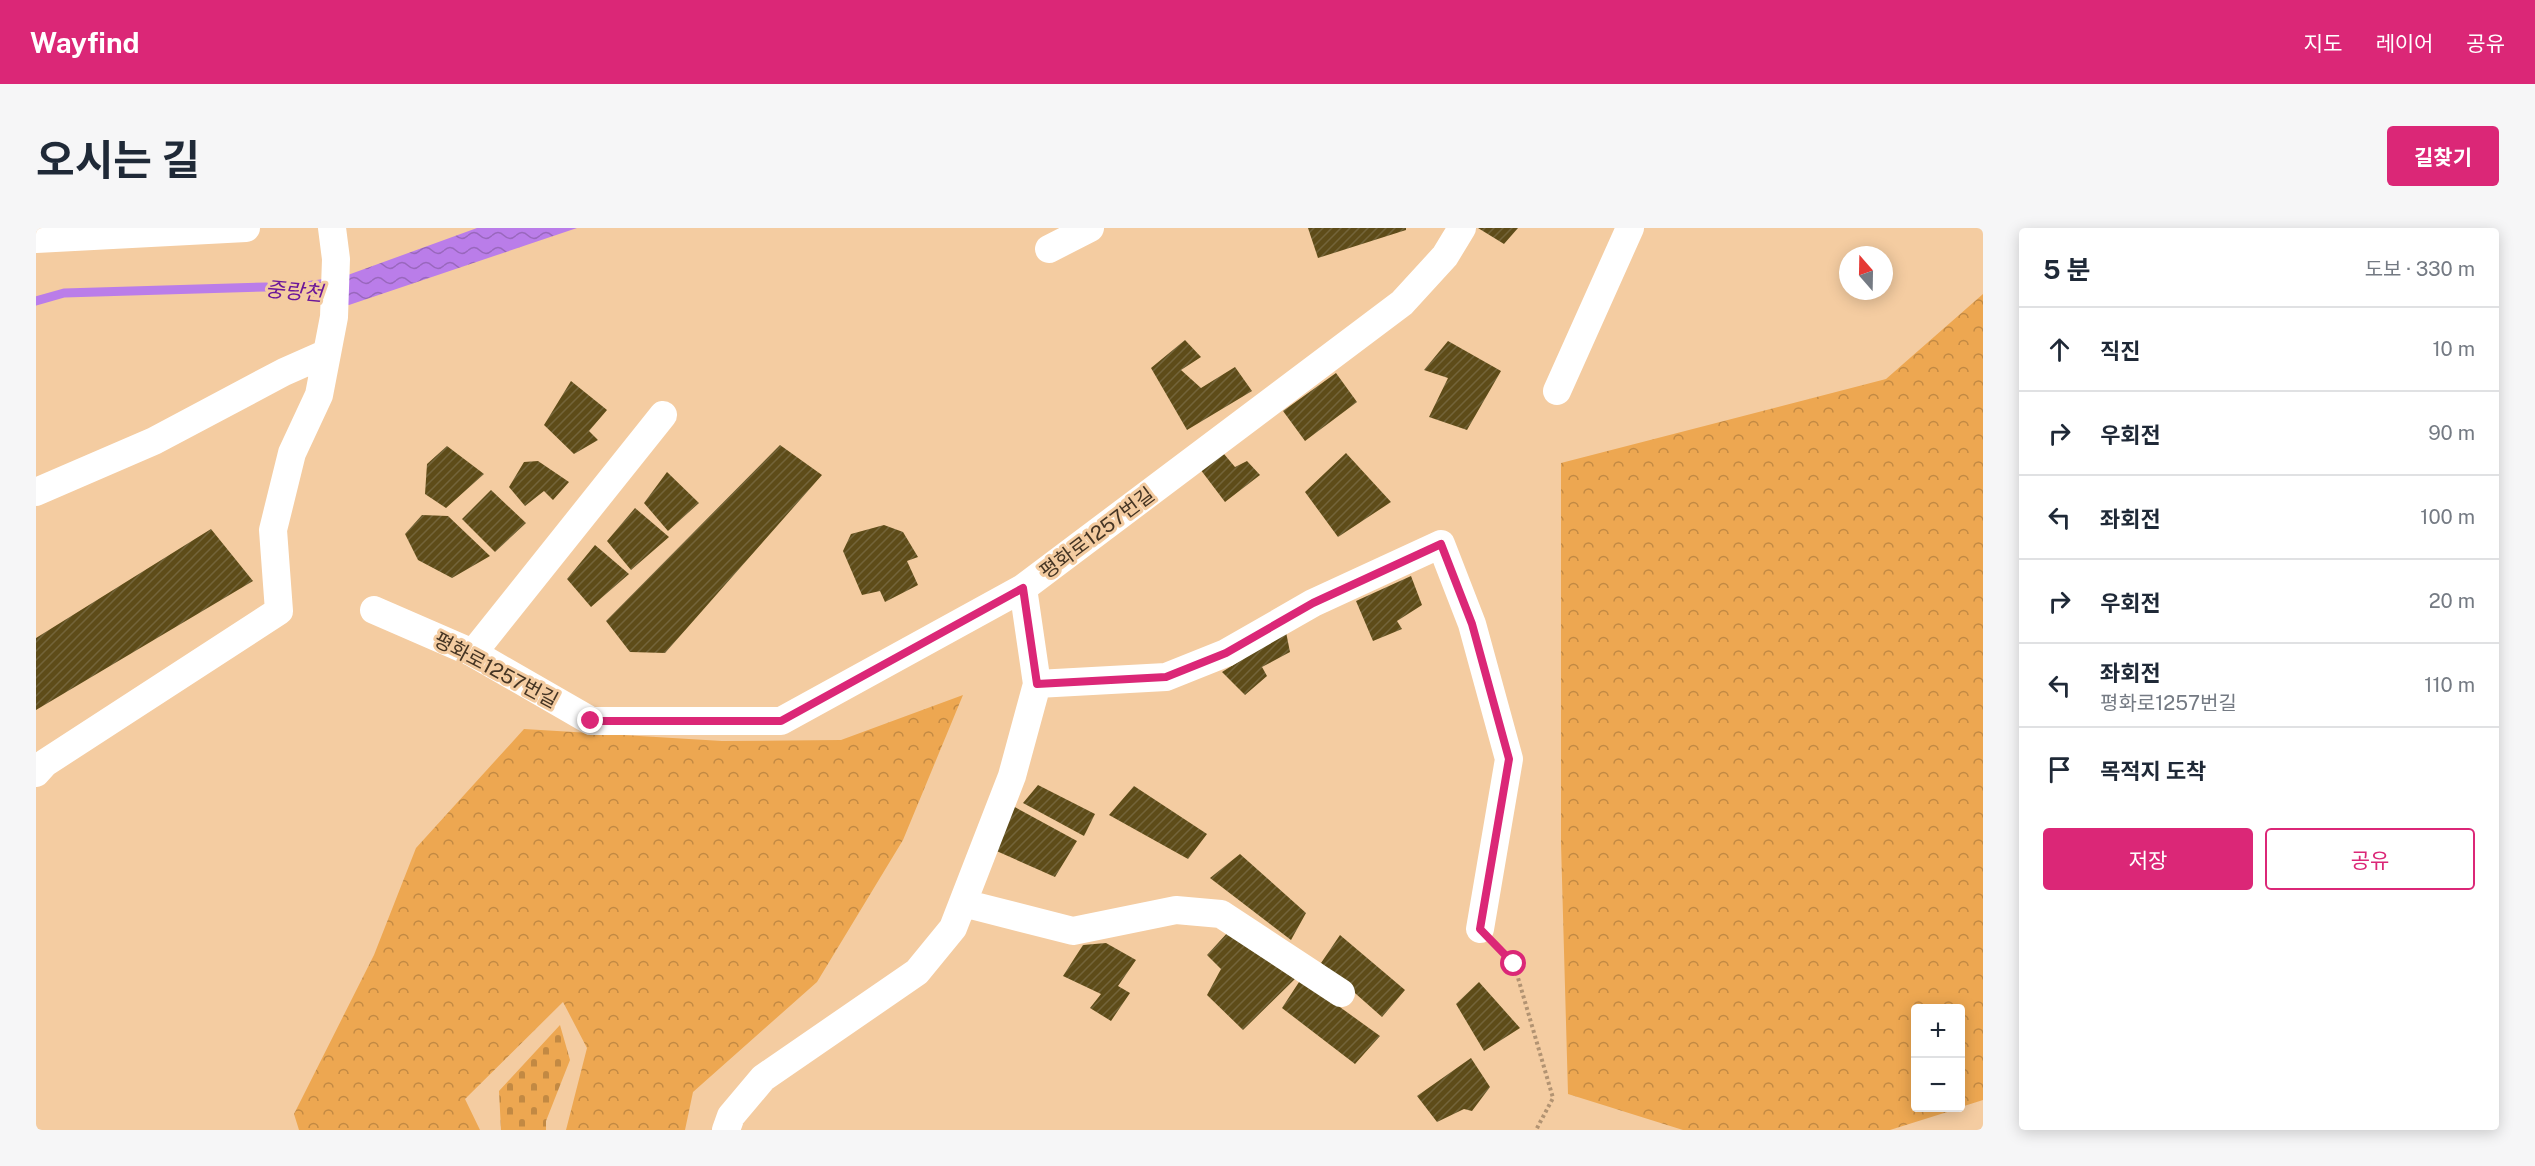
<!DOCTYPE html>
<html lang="ko">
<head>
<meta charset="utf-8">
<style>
  body { margin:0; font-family:"Public Sans","Noto Sans KR",sans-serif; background:#f6f6f7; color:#1f2937 }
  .controls { position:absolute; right:18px; bottom:18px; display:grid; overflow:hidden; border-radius:6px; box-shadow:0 3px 15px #0003 }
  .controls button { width:54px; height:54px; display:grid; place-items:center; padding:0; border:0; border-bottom:2px solid #e0e1e3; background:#fff; color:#1f2937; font:30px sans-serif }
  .compass { position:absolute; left:1803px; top:18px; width:54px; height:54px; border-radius:50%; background:#fff; box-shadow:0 3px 15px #0003; rotate:340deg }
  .stop { position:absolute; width:18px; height:18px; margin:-14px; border:4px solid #db2777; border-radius:50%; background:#fff }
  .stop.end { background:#db2777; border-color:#fff; box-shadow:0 2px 6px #0008 }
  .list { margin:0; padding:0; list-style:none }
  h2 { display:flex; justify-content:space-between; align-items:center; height:78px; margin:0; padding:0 24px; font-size:26px }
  h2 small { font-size:20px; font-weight:400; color:#747a83 }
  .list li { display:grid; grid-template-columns:39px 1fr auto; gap:18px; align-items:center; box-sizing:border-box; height:84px; padding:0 24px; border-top:2px solid #e0e1e3 }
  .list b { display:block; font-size:22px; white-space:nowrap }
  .list p { margin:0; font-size:20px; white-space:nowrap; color:#747a83 }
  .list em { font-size:20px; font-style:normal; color:#747a83 }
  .actions { display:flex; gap:12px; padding:18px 24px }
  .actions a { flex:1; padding:14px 0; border:2px solid #db2777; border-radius:6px; text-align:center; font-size:21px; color:#db2777 }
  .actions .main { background:#db2777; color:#fff }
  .icon { flex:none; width:33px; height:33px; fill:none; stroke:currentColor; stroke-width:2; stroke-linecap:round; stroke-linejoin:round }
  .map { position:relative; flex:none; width:1947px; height:902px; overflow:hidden; border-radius:6px }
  header { display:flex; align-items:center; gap:36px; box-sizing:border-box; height:84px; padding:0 30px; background:#db2777; color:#fff }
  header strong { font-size:28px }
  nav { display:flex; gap:33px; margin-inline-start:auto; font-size:21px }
  .intro { display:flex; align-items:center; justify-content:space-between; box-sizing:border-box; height:144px; padding:0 36px }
  h1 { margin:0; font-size:42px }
  .button { padding:15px 27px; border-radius:6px; background:#db2777; color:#fff; font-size:21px; font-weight:700 }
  main { display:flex; gap:36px; padding:0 36px }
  aside { flex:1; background:#fff; border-radius:6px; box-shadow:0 3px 15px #0003 }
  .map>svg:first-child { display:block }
</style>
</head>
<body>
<header>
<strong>Wayfind</strong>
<nav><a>지도</a><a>레이어</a><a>공유</a></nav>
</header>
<div class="intro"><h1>오시는 길</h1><a class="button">길찾기</a></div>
<main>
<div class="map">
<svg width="1947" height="902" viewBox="0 0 1947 902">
  <defs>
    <pattern id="forest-crowns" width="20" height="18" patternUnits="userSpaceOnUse" patternTransform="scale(1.5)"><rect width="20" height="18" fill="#eda751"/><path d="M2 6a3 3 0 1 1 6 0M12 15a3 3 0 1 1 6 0" fill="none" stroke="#c28943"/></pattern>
    <pattern id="cemetery-stones" width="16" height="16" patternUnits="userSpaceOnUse" patternTransform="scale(1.5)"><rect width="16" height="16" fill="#eda751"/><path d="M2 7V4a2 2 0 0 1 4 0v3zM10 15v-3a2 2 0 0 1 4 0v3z" fill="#c28943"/></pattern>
    <pattern id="water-waves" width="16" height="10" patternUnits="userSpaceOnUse" patternTransform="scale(1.5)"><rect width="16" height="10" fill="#ba7de9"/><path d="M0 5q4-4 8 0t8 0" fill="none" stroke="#9967bd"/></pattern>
    <pattern id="building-hatch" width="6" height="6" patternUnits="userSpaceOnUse" patternTransform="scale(1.5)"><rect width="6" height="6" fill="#5e4c19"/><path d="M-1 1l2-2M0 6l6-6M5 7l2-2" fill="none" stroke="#73643a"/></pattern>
  </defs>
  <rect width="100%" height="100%" fill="#f4cca1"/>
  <path fill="url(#forest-crowns)" d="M 1947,66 L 1947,872 L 1925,879 L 1924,780 L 1880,780 L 1880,880 L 1924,880 L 1854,902 L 1647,902 L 1532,866 L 1525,616 L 1525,235 L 1850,151 Z
    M 927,467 L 867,612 L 781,754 L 657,864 L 649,902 L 530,902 L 551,820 L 527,774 L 429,871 L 444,902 L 263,902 L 258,886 L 338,727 L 380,620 L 488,501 L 686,513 L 805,512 Z"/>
  <path fill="url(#cemetery-stones)" d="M 524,797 L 534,832 L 510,893 L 510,902 L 465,902 L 463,863 Z"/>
  <path fill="url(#water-waves)" d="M 441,0 L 541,0 L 313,77 L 230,59 L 309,48 Z"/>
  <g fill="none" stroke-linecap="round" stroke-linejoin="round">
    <path stroke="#ba7de9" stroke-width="9" d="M 0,73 L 28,65 L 230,59"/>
  </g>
  <path fill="url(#building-hatch)" d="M 1272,0 L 1370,0 L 1370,2 L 1282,30 Z
    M 1442,0 L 1482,0 L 1468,16 Z
    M 1149,112 L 1165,129 L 1145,142 L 1165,160 L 1199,139 L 1216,163 L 1151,202 L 1115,140 Z
    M 1412,113 L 1465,143 L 1431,202 L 1393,189 L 1412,150 L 1388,142 Z
    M 1300,145 L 1321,174 L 1269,213 L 1247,183 Z
    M 535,153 L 571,182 L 553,203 L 562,212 L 538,226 L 508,197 Z
    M 744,217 L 786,247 L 629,425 L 594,424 L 570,393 Z
    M 411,218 L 448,246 L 410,280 L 389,266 L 391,236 Z
    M 1310,225 L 1355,274 L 1302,309 L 1269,264 Z
    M 1188,226 L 1199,239 L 1211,233 L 1224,247 L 1189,274 L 1161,237 Z
    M 502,233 L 533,254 L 517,272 L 508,263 L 489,278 L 473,259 L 488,234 Z
    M 631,244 L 663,275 L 632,303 L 608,275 Z
    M 455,262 L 490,295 L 459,324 L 426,291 Z
    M 599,280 L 633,309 L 595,342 L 571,313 Z
    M 386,287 L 412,288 L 454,328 L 416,350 L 382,332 L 369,306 Z
    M 848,297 L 867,304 L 882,329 L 871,333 L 882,357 L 849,374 L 844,363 L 826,367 L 807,323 L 815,306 Z
    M 175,301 L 217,353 L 0,482 L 0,410 Z
    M 559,317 L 593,346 L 555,379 L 531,351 Z
    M 1375,348 L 1386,377 L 1361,393 L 1366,401 L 1337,413 L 1320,373 Z
    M 1250,404 L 1254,424 L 1226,439 L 1231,448 L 1209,467 L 1186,444 Z
    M 1002,557 L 1059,586 L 1048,608 L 987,575 Z
    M 1098,558 L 1171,606 L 1152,631 L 1073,587 Z
    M 975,577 L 1041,613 L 1019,649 L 956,621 Z
    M 1204,626 L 1270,685 L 1255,712 L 1174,650 Z
    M 1193,703 L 1265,745 L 1207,802 L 1171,767 L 1185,741 L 1171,727 Z
    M 1304,707 L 1369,762 L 1346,789 L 1285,735 Z
    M 1070,715 L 1100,732 L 1082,758 L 1094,765 L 1075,793 L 1054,780 L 1065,766 L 1027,748 L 1047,717 Z
    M 1265,751 L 1344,808 L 1319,836 L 1246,780 Z
    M 1443,754 L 1484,800 L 1448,823 L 1420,776 Z
    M 1435,830 L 1454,859 L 1436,883 L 1428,881 L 1401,894 L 1381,868 Z"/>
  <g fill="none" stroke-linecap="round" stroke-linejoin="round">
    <path stroke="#b29372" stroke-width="4" stroke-dasharray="3 3" stroke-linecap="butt" d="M 1463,721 L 1478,736 L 1517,870 L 1500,902"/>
    <path stroke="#fff" stroke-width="28" d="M 0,11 L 210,0
      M 1013,21 L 1054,0
      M 1521,163 L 1594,0
      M 0,264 L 118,213 L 248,144 L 291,125
      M 338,382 L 437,425 L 555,493 L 745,493 L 987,360 L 1366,75 L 1409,28 L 1426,0
      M 437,425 L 627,187
      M 1001,456 L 1130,449 L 1190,425 L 1277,375 L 1405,316 L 1436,396 L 1473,531 L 1444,701
      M 0,545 L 9,535 L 243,383 L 237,302 L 256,225 L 283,167 L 298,89 L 300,31 L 296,0
      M 927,675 L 1037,703 L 1140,682 L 1185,686 L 1305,765
      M 690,902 L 695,888 L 727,850 L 881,744 L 917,700 L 976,548 L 1001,456 L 987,360"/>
  </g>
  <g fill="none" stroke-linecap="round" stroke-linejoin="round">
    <path stroke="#db2777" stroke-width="8" d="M 555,493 L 745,493 L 987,360 L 1001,456 L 1130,449 L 1190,425 L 1277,375 L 1405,316 L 1436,396 L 1473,531 L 1444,701 L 1478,736"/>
  </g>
  <g text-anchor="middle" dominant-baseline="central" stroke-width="6" stroke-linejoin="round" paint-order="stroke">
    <g font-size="20" fill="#453524" stroke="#f4cca1">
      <text transform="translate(1061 305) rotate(-37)">평화로1257번길</text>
      <text transform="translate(460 442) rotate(28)">평화로1257번길</text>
    </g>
    <g font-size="21" font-style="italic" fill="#6b1699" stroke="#f4cca1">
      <text transform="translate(258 63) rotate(5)">중랑천</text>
    </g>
  </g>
</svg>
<div class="controls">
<button>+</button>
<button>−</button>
</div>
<svg class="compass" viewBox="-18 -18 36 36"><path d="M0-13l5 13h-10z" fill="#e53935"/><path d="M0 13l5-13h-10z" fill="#747a83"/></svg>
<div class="stop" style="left:1478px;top:736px"></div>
<div class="stop end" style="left:555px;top:493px"></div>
</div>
<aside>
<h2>5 분<small>도보 · 330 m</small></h2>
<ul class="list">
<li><svg class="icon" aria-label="ahead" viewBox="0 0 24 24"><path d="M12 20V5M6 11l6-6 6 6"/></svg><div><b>직진</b></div><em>10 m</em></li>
<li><svg class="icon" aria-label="right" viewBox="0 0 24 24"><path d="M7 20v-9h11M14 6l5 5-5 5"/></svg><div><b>우회전</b></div><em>90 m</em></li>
<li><svg class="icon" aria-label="left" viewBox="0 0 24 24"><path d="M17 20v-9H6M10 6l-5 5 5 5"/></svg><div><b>좌회전</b></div><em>100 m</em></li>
<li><svg class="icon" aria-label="right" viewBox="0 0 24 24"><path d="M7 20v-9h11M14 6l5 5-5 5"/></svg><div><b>우회전</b></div><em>20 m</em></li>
<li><svg class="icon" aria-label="left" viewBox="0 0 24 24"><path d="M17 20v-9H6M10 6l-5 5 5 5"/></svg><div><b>좌회전</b><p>평화로1257번길</p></div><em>110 m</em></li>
<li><svg class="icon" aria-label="arrive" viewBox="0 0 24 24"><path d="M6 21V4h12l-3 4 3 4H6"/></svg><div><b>목적지 도착</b></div></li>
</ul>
<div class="actions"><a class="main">저장</a><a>공유</a></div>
</aside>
</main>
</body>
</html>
